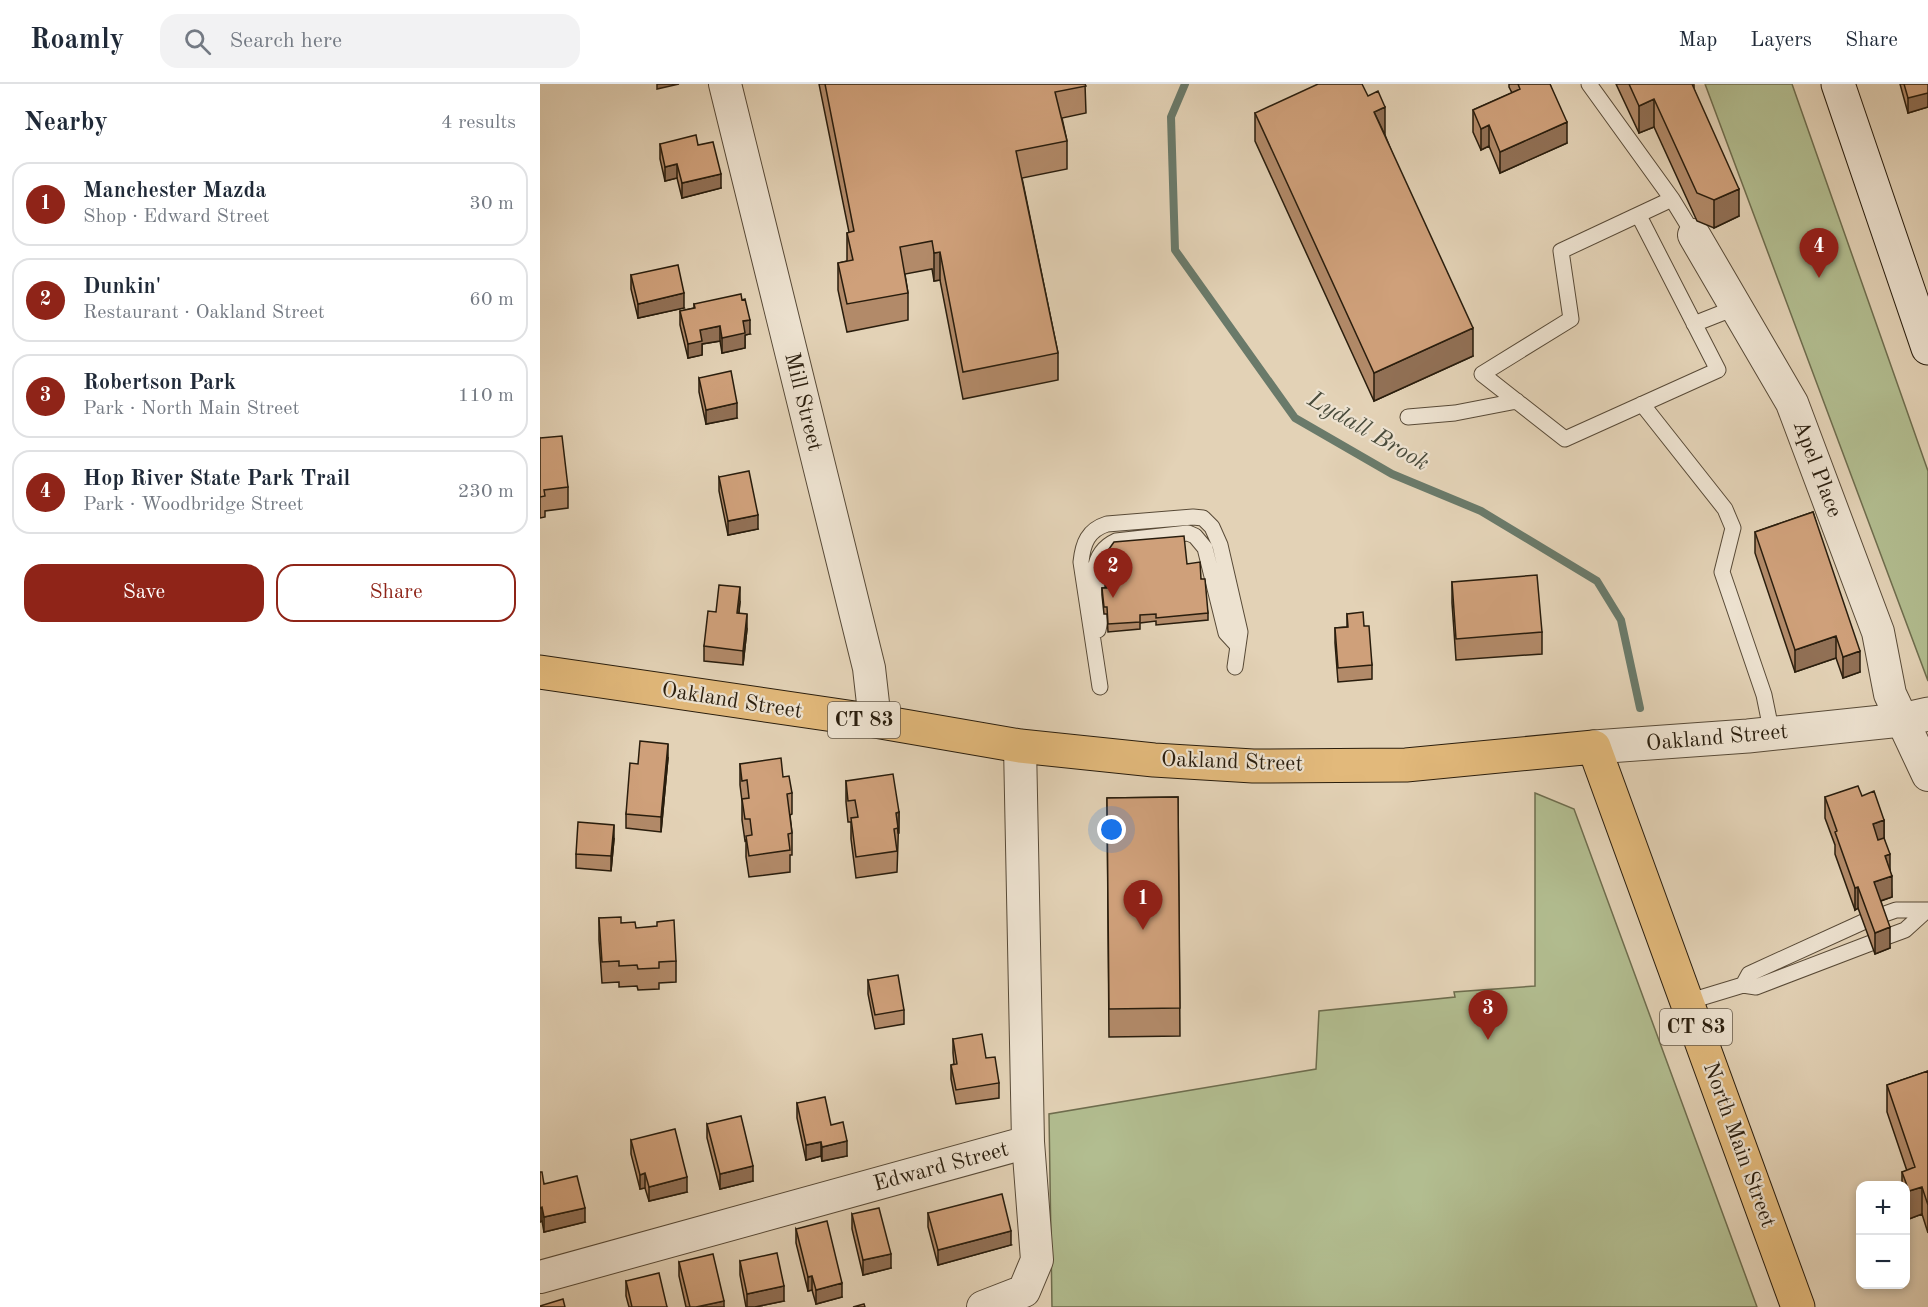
<!DOCTYPE html>
<html lang="en">
<head>
<meta charset="utf-8">
<style>
  body { margin:0; font-family:"Old Standard TT",serif; background:#f2f2f3; color:#1f2937 }
  .controls { position:absolute; right:18px; bottom:18px; display:grid; overflow:hidden; border-radius:12px; box-shadow:0 3px 9px #0003 }
  .controls button { width:54px; height:54px; display:grid; place-items:center; padding:0; border:0; border-bottom:2px solid #e0e1e3; background:#fff; color:#1f2937; font:30px sans-serif }
  .you { position:absolute; left:572px; top:746px; width:21px; height:21px; margin:-15px; border:4px solid #fff; border-radius:50%; background:#1a73e8; box-shadow:0 0 0 9px #1a73e833 }
  .badge { display:grid; place-items:center; width:39px; height:39px; border-radius:50%; background:#8f2418; color:#fff; font-size:20px; font-weight:700 }
  .pin { position:absolute; translate:-50% -50px; filter:drop-shadow(0 2px 3px #0008) }
  .pin::after { content:''; position:absolute; top:32px; width:21px; height:18px; background:inherit; clip-path:polygon(0 0,100% 0,50% 100%) }
  .list { margin:0; padding:0; list-style:none }
  h2 { display:flex; justify-content:space-between; align-items:center; height:78px; margin:0; padding:0 24px; font-size:26px }
  h2 small { font-size:20px; font-weight:400; color:#747a83 }
  .list li { display:grid; grid-template-columns:39px 1fr auto; gap:18px; align-items:center; box-sizing:border-box; height:84px; margin:0 12px 12px; padding:0 12px; border:2px solid #e0e1e3; border-radius:18px }
  .list b { display:block; font-size:22px; white-space:nowrap }
  .list p { margin:0; font-size:20px; white-space:nowrap; color:#747a83 }
  .list em { font-size:20px; font-style:normal; color:#747a83 }
  .actions { display:flex; gap:12px; padding:18px 24px }
  .actions a { flex:1; padding:14px 0; border:2px solid #8f2418; border-radius:18px; text-align:center; font-size:21px; color:#8f2418 }
  .actions .main { background:#8f2418; color:#fff }
  .icon { flex:none; width:33px; height:33px; fill:none; stroke:currentColor; stroke-width:2; stroke-linecap:round; stroke-linejoin:round }
  .map { position:relative; flex:none; width:1388px; height:1223px; overflow:hidden }
  header { display:flex; align-items:center; gap:36px; box-sizing:border-box; height:84px; padding:0 30px; background:#fff; border-bottom:2px solid #e0e1e3 }
  header strong { font-size:28px }
  nav { display:flex; gap:33px; margin-inline-start:auto; font-size:21px }
  .search { width:420px; height:54px; background:#f2f2f3; display:flex; align-items:center; gap:15px; box-sizing:border-box; padding:0 21px; border-radius:18px; color:#747a83; font-size:22px }
  main { display:flex }
  aside { flex:1; background:#fff }
  .map>svg:first-child { display:block }
</style>
</head>
<body>
<header>
<strong>Roamly</strong>
<div class="search"><svg class="icon" aria-label="search" viewBox="0 0 24 24"><circle cx="10" cy="10" r="6"/><path d="M15 15l6 6"/></svg>Search here</div>
<nav><a>Map</a><a>Layers</a><a>Share</a></nav>
</header>
<main>
<aside>
<h2>Nearby<small>4 results</small></h2>
<ul class="list">
<li><span class="badge">1</span><div><b>Manchester Mazda</b><p>Shop · Edward Street</p></div><em>30 m</em></li>
<li><span class="badge">2</span><div><b>Dunkin'</b><p>Restaurant · Oakland Street</p></div><em>60 m</em></li>
<li><span class="badge">3</span><div><b>Robertson Park</b><p>Park · North Main Street</p></div><em>110 m</em></li>
<li><span class="badge">4</span><div><b>Hop River State Park Trail</b><p>Park · Woodbridge Street</p></div><em>230 m</em></li>
</ul>
<div class="actions"><a class="main">Save</a><a>Share</a></div>
</aside>
<div class="map">
<svg width="1388" height="1223" viewBox="0 0 1388 1223">
  <rect width="100%" height="100%" fill="#e3d2b6"/>
  <filter id="stains"><feTurbulence type="fractalNoise" baseFrequency=".00333" numOctaves="4"/><feColorMatrix values="0 0 0 0 .2 0 0 0 0 .09 0 0 0 0 .02 0 0 0 .5 -.17"/></filter>
  <radialGradient id="worn" r=".72"><stop offset=".6" stop-color="#630" stop-opacity="0"/><stop offset="1" stop-color="#630" stop-opacity=".3"/></radialGradient>
  <path fill="#b2bd90" stroke="#6e6d4e" stroke-width="1.5" d="M 1165,0 L 1252,0 L 1388,387 L 1388,597 Z
    M 995,709 L 1034,725 L 1217,1223 L 512,1223 L 509,1030 L 776,985 L 779,927 L 915,913 L 914,908 L 995,902 Z"/>
  <g fill="none" stroke-linecap="round" stroke-linejoin="round">
    <path stroke="#6a7a6a" stroke-width="8" d="M 645,0 L 631,33 L 635,166 L 755,334 L 852,390 L 941,427 L 1057,497 L 1081,536 L 1100,624"/>
    <g stroke="#584a37" stroke-width="17">
      <path id="service" d="M 1049,0 L 1132,115 L 1154,151
        M 1099,132 L 1178,286 L 1025,355 L 942,290 L 1031,235 L 1021,167 L 1132,115
        M 1154,240 L 1197,223
        M 1102,320 L 1185,425 L 1193,444 L 1182,488 L 1224,611 L 1232,650
        M 868,333 L 915,329 L 977,317
        M 558,546 L 560,536 L 555,486 C 557,472 563,463 576,457 L 648,449 L 655,452 L 665,464 L 686,549 L 698,562
        M 560,603 L 541,478 C 543,459 548,446 567,440 L 653,433 L 663,434 L 672,443 L 680,461 L 700,548 L 695,583
        M 1339,832 L 1356,826 L 1388,826
        M 1346,853 L 1365,846 L 1387,826
        M 1203,901 L 1209,890 L 1323,838
        M 1147,918 L 1203,901 L 1216,903 L 1331,859"/>
    </g>
    <g stroke="#584a37" stroke-width="34">
      <path id="minor" d="M 185,0 L 329,584 L 335,637
        M 1154,151 L 1252,319 L 1338,548 L 1350,610 L 1388,691
        M 0,1193 L 488,1058
        M 443,1223 L 484,1207 L 497,1176 L 488,1058 L 480,662"/>
    </g>
    <g stroke="#584a37" stroke-width="35">
      <path id="tertiary" d="M 1054,663 L 1208,652 L 1361,636 L 1388,630"/>
    </g>
    <g stroke="#291d0d" stroke-width="35">
      <path id="secondary" d="M 1298,0 L 1388,264"/>
    </g>
    <g stroke="#291d0d" stroke-width="35">
      <path id="primary" d="M 0,588 L 335,637 L 480,662 L 614,676 L 713,682 L 866,681 L 1054,663 L 1258,1223"/>
    </g>
    <use href="#service" stroke="#ede2d0" stroke-width="15"/>
    <use href="#minor" stroke="#ede2d0" stroke-width="32"/>
    <use href="#tertiary" stroke="#ede2d0" stroke-width="33"/>
    <use href="#secondary" stroke="#ede2d0" stroke-width="33"/>
    <use href="#primary" stroke="#e2b97b" stroke-width="33"/>
  </g>
  <path fill="#b28a69" stroke="#291d0d" stroke-width="1.5" d="M 279,0 L 545,0 L 546,29 L 522,34 L 527,57 L 527,85 L 482,94 L 518,269 L 518,296 L 423,315 L 400,196 L 394,197 L 392,185 L 365,190 L 368,209 L 368,236 L 307,248 L 298,206 L 298,179 L 307,177 L 307,149 L 309,148 Z
    M 969,0 L 1010,0 L 1027,59 L 960,89 L 949,62 L 941,66 L 933,48 L 933,26 L 972,9 L 969,3 Z
    M 1076,0 L 1154,0 L 1154,5 L 1199,132 L 1174,144 L 1157,137 L 1114,43 L 1099,49 Z
    M 1360,0 L 1388,0 L 1388,23 L 1368,29 Z
    M 715,29 L 845,51 L 933,272 L 834,317 L 715,57 Z
    M 120,60 L 158,61 L 181,104 L 142,114 L 137,94 L 125,97 L 120,75 Z
    M 91,191 L 144,224 L 98,234 L 91,205 Z
    M 154,220 L 210,250 L 205,251 L 205,264 L 182,269 L 180,257 L 162,260 L 162,271 L 148,274 L 140,241 L 140,227 L 154,224 Z
    M 159,294 L 197,334 L 166,340 L 159,308 Z
    M 0,354 L 28,403 L 28,424 L 5,427 L 5,433 L 0,434 Z
    M 179,393 L 218,445 L 188,451 L 179,407 Z
    M 1273,428 L 1320,588 L 1303,594 L 1296,574 L 1255,588 L 1215,469 L 1215,448 Z
    M 564,472 L 647,480 L 661,495 L 668,529 L 668,536 L 616,541 L 616,537 L 600,539 L 600,545 L 568,548 L 567,530 L 564,530 L 562,511 L 562,504 L 566,504 Z
    M 912,498 L 1002,548 L 1002,570 L 916,576 L 912,519 Z
    M 200,518 L 199,529 L 207,545 L 203,581 L 164,577 L 164,562 L 176,528 Z
    M 807,530 L 824,542 L 832,581 L 832,595 L 798,598 L 795,559 L 795,544 L 807,543 Z
    M 128,674 L 121,748 L 86,744 L 86,730 L 98,680 Z
    M 200,680 L 243,693 L 252,709 L 252,730 L 250,731 L 252,749 L 252,771 L 250,771 L 250,788 L 209,793 L 206,773 L 206,756 L 205,757 L 202,736 L 202,717 L 200,701 Z
    M 306,697 L 359,728 L 357,788 L 316,794 L 311,755 L 311,738 L 308,738 L 306,718 Z
    M 1322,712 L 1344,736 L 1344,754 L 1350,787 L 1352,813 L 1341,817 L 1350,864 L 1335,870 L 1318,824 L 1315,826 L 1295,770 L 1295,761 L 1285,734 L 1285,713 Z
    M 638,713 L 640,952 L 569,953 L 567,714 Z
    M 74,755 L 71,787 L 36,784 L 36,770 Z
    M 59,834 L 81,839 L 96,844 L 136,877 L 136,898 L 119,899 L 119,905 L 98,906 L 97,902 L 79,903 L 79,898 L 62,899 L 59,856 Z
    M 328,896 L 364,926 L 364,940 L 335,945 L 328,910 Z
    M 413,955 L 446,974 L 459,999 L 459,1014 L 416,1020 L 411,995 L 411,981 L 414,980 L 413,969 Z
    M 1388,987 L 1388,1149 L 1382,1130 L 1369,1135 L 1365,1125 L 1365,1101 L 1362,1101 L 1362,1088 L 1367,1087 L 1347,1028 L 1347,1001 Z
    M 257,1019 L 291,1041 L 307,1072 L 282,1077 L 281,1072 L 266,1076 L 257,1034 Z
    M 167,1040 L 213,1097 L 180,1105 L 167,1054 Z
    M 91,1056 L 147,1108 L 109,1117 L 105,1104 L 100,1105 L 91,1070 Z
    M 0,1088 L 4,1100 L 45,1138 L 4,1148 L 2,1137 L 0,1138 Z
    M 388,1129 L 471,1161 L 398,1181 L 388,1143 Z
    M 312,1130 L 351,1184 L 323,1191 L 312,1145 Z
    M 256,1145 L 302,1213 L 276,1220 L 272,1206 L 268,1207 L 256,1159 Z
    M 200,1177 L 244,1217 L 215,1223 L 206,1223 L 200,1191 Z
    M 139,1178 L 184,1223 L 146,1223 L 139,1192 Z
    M 86,1197 L 127,1223 L 89,1223 L 86,1212 Z"/>
  <path fill="#917055" stroke="#291d0d" stroke-width="1.5" d="M 117,0 L 139,0 L 117,5 Z
    M 1388,0 L 1388,23 L 1368,29 L 1368,14 Z
    M 1114,15 L 1114,43 L 1099,49 L 1099,22 Z
    M 845,23 L 845,51 L 834,28 Z
    M 1027,38 L 1027,59 L 960,89 L 960,68 Z
    M 949,41 L 949,62 L 941,66 L 941,45 Z
    M 137,80 L 137,94 L 125,97 L 125,83 Z
    M 181,90 L 181,104 L 142,114 L 142,99 Z
    M 1199,105 L 1199,132 L 1174,144 L 1174,116 Z
    M 400,168 L 400,196 L 394,197 L 394,169 Z
    M 144,209 L 144,224 L 98,234 L 98,220 Z
    M 210,236 L 210,250 L 205,251 L 205,264 L 182,269 L 182,254 L 203,237 Z
    M 180,242 L 180,257 L 162,260 L 162,271 L 148,274 L 148,260 L 160,246 Z
    M 933,244 L 933,272 L 834,317 L 834,289 Z
    M 197,319 L 197,334 L 166,340 L 166,326 Z
    M 218,431 L 218,445 L 188,451 L 188,437 Z
    M 200,503 L 200,518 L 197,544 L 197,529 Z
    M 207,530 L 207,545 L 203,581 L 203,567 Z
    M 1296,552 L 1296,574 L 1255,588 L 1255,566 Z
    M 1320,567 L 1320,588 L 1303,594 L 1303,573 Z
    M 128,660 L 128,674 L 121,748 L 121,733 Z
    M 359,728 L 359,749 L 358,749 L 356,729 Z
    M 1344,736 L 1344,757 L 1333,762 L 1333,740 Z
    M 74,741 L 74,755 L 71,787 L 71,772 Z
    M 1350,770 L 1350,791 L 1345,772 Z
    M 1352,792 L 1352,813 L 1334,819 L 1334,798 Z
    M 1318,803 L 1318,824 L 1315,826 L 1315,804 Z
    M 1350,843 L 1350,864 L 1335,870 L 1335,849 Z
    M 307,1057 L 307,1072 L 282,1077 L 282,1063 Z
    M 281,1058 L 281,1072 L 266,1076 L 266,1061 Z
    M 213,1082 L 213,1097 L 180,1105 L 180,1090 Z
    M 105,1089 L 105,1104 L 100,1105 L 100,1091 Z
    M 147,1093 L 147,1108 L 109,1117 L 109,1103 Z
    M 1382,1103 L 1382,1130 L 1369,1135 L 1369,1107 Z
    M 2,1123 L 2,1137 L 0,1138 L 0,1124 Z
    M 45,1124 L 45,1138 L 4,1148 L 4,1133 Z
    M 471,1147 L 471,1161 L 398,1181 L 398,1166 Z
    M 351,1170 L 351,1184 L 323,1191 L 323,1176 Z
    M 272,1192 L 272,1206 L 268,1207 L 268,1193 Z
    M 302,1199 L 302,1213 L 276,1220 L 276,1206 Z
    M 244,1202 L 244,1217 L 215,1223 L 207,1223 L 207,1210 Z
    M 184,1217 L 184,1223 L 156,1223 Z"/>
  <path fill="#cfa07a" stroke="#291d0d" stroke-width="1.5" d="M 285,0 L 545,0 L 546,2 L 515,8 L 527,57 L 476,67 L 518,269 L 423,288 L 400,168 L 394,169 L 392,157 L 360,163 L 368,209 L 307,220 L 298,179 L 313,176 L 307,149 L 314,147 Z
    M 778,0 L 822,0 L 828,12 L 838,7 L 845,23 L 834,28 L 933,244 L 834,289 L 715,29 Z
    M 978,0 L 1010,0 L 1027,38 L 960,68 L 949,41 L 941,45 L 933,26 L 980,5 Z
    M 1089,0 L 1152,0 L 1199,105 L 1174,116 L 1157,109 L 1114,15 L 1099,22 Z
    M 1364,0 L 1388,0 L 1388,9 L 1368,14 Z
    M 156,51 L 158,61 L 173,58 L 181,90 L 142,99 L 137,80 L 125,83 L 120,60 Z
    M 138,181 L 144,209 L 98,220 L 91,191 Z
    M 201,210 L 202,216 L 205,215 L 210,236 L 203,237 L 205,249 L 182,254 L 180,242 L 160,246 L 162,257 L 148,260 L 140,227 L 155,224 L 154,220 Z
    M 191,287 L 197,319 L 166,326 L 159,294 Z
    M 22,352 L 28,403 L 4,406 L 5,412 L 0,413 L 0,354 Z
    M 209,387 L 218,431 L 188,437 L 179,393 Z
    M 1273,428 L 1320,567 L 1303,573 L 1296,552 L 1255,566 L 1215,448 Z
    M 644,452 L 647,480 L 660,478 L 661,495 L 665,495 L 668,529 L 616,534 L 616,530 L 600,531 L 600,538 L 568,540 L 567,523 L 564,523 L 562,504 L 567,504 L 564,472 L 574,458 Z
    M 997,491 L 1002,548 L 916,555 L 912,498 Z
    M 179,501 L 200,503 L 197,529 L 207,530 L 203,567 L 164,562 L 168,527 L 176,528 Z
    M 823,528 L 824,542 L 829,542 L 832,581 L 798,584 L 795,544 L 808,543 L 807,530 Z
    M 100,657 L 128,660 L 121,733 L 86,730 L 90,679 L 98,680 Z
    M 241,674 L 243,693 L 249,692 L 252,709 L 247,710 L 252,749 L 248,750 L 250,766 L 209,772 L 206,752 L 212,751 L 210,735 L 205,735 L 202,715 L 209,714 L 207,696 L 202,697 L 200,680 Z
    M 353,690 L 359,728 L 356,729 L 358,744 L 354,745 L 357,767 L 316,773 L 311,734 L 318,733 L 315,716 L 308,717 L 306,697 Z
    M 1318,702 L 1322,712 L 1334,707 L 1344,736 L 1333,740 L 1338,756 L 1344,754 L 1350,770 L 1345,772 L 1352,792 L 1334,798 L 1350,843 L 1335,849 L 1318,803 L 1315,804 L 1295,748 L 1297,747 L 1285,713 Z
    M 638,713 L 640,924 L 569,925 L 567,714 Z
    M 38,738 L 74,741 L 71,772 L 36,770 Z
    M 81,833 L 81,839 L 95,838 L 96,844 L 117,842 L 117,838 L 134,836 L 136,877 L 119,878 L 119,884 L 98,885 L 97,881 L 79,882 L 79,877 L 62,878 L 59,834 Z
    M 358,891 L 364,926 L 335,931 L 328,896 Z
    M 442,950 L 446,974 L 455,973 L 459,999 L 416,1006 L 411,981 L 417,980 L 413,955 Z
    M 1388,987 L 1388,1121 L 1382,1103 L 1369,1107 L 1362,1088 L 1375,1083 L 1347,1001 Z
    M 285,1013 L 291,1041 L 303,1038 L 307,1057 L 282,1063 L 281,1058 L 266,1061 L 257,1019 Z
    M 201,1032 L 213,1082 L 180,1090 L 167,1040 Z
    M 135,1045 L 147,1093 L 109,1103 L 105,1089 L 100,1091 L 91,1056 Z
    M 0,1088 L 2,1088 L 4,1100 L 37,1092 L 45,1124 L 4,1133 L 2,1123 L 0,1124 Z
    M 462,1110 L 471,1147 L 398,1166 L 388,1129 Z
    M 339,1124 L 351,1170 L 323,1176 L 312,1130 Z
    M 287,1137 L 302,1199 L 276,1206 L 272,1192 L 268,1193 L 256,1145 Z
    M 237,1169 L 244,1202 L 207,1210 L 200,1177 Z
    M 173,1170 L 184,1217 L 156,1223 L 150,1223 L 139,1178 Z
    M 119,1189 L 127,1223 L 92,1223 L 86,1197 Z
    M 23,1215 L 25,1223 L 0,1223 L 0,1222 Z
    M 324,1220 L 325,1223 L 313,1223 Z"/>
  <g text-anchor="middle" dominant-baseline="central" stroke-width="4.5" stroke-linejoin="round" paint-order="stroke">
    <g fill="#ede2d0" stroke="#645848" stroke-width="1.5">
      <rect x="288" y="618" width="72" height="36" rx="4.5"/>
      <rect x="1120" y="925" width="72" height="36" rx="4.5"/>
    </g>
    <g font-size="21" font-weight="bold" fill="#291d0d">
      <text x="324" y="636">CT 83</text>
      <text x="1156" y="943">CT 83</text>
    </g>
    <g font-size="22" fill="#291d0d" stroke="#ede2d0">
      <text transform="translate(263 318) rotate(76)">Mill Street</text>
      <text transform="translate(1277 385) rotate(69)">Apel Place</text>
      <text transform="translate(192 617) rotate(9)">Oakland Street</text>
      <text transform="translate(1177 654) rotate(-5)">Oakland Street</text>
      <text transform="translate(692 678) rotate(2)">Oakland Street</text>
      <text transform="translate(1199 1061) rotate(70)">North Main Street</text>
      <text transform="translate(401 1083) rotate(-15)">Edward Street</text>
    </g>
    <g font-size="24" font-style="italic" fill="#4a4c3c" stroke="#ede2d0">
      <text transform="translate(828 348) rotate(30)">Lydall Brook</text>
    </g>
  </g>
  <rect width="100%" height="100%" filter="url(#stains)"/>
  <rect width="100%" height="100%" fill="url(#worn)"/>
</svg>
<div class="controls">
<button>+</button>
<button>−</button>
</div>
<div class="you"></div>
<div class="pin badge" style="left:603px;top:846px">1</div>
<div class="pin badge" style="left:573px;top:514px">2</div>
<div class="pin badge" style="left:948px;top:956px">3</div>
<div class="pin badge" style="left:1279px;top:194px">4</div>
</div>
</main>
</body>
</html>
